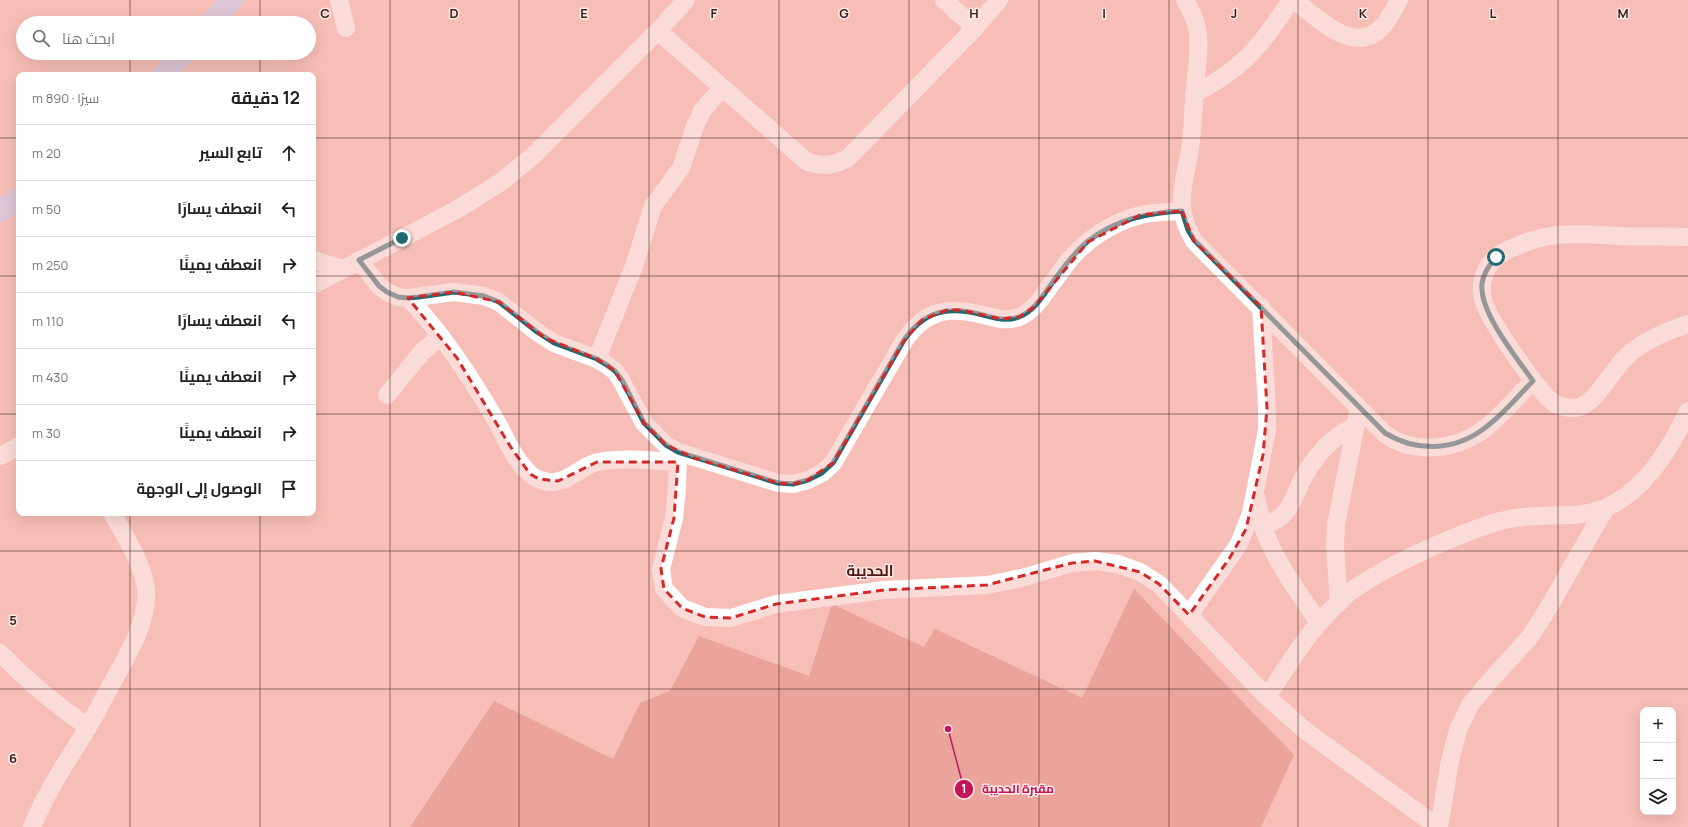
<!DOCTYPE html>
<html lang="ar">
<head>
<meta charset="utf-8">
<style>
  body { margin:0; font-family:Manrope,Cairo,sans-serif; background:#f6f6f6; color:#222; direction:rtl }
  .controls { position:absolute; right:12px; bottom:12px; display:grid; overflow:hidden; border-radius:8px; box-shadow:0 4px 16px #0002 }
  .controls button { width:36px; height:36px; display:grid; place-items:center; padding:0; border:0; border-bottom:1px solid #e0e0e0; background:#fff; color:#222; font:20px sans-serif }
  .stop { position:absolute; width:12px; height:12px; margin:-9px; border:3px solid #1f6973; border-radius:50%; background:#fff }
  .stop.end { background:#1f6973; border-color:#fff; box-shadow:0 1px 4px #0008 }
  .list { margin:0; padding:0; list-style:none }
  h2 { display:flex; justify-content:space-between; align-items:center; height:52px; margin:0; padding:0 16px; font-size:17px }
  h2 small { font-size:13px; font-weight:400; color:#767676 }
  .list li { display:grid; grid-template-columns:26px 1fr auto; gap:12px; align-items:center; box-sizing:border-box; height:56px; padding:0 16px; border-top:1px solid #e0e0e0 }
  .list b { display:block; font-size:15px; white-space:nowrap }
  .list em { font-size:13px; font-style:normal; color:#767676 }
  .icon { flex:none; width:22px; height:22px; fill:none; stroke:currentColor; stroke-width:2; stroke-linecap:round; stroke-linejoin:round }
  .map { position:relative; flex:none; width:1688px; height:827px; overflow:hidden; direction:ltr }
  .search { position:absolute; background:#fff; box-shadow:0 4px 16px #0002; left:16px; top:16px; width:300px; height:44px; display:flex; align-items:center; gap:10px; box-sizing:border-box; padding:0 14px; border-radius:22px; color:#767676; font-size:15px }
  .panel { position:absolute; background:#fff; box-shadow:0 4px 16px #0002; left:16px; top:72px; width:300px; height:444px; border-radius:8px; direction:rtl }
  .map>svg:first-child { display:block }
</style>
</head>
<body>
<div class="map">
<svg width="1688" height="827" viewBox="0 0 1688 827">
  <rect width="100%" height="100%" fill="#f6beb7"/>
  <path fill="#dd867c" d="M 1134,589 L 1294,755 L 1261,827 L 410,827 L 494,701 L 613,759 L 640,703 L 670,691 L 699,636 L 809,676 L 832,604 L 924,647 L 935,629 L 1082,698 Z"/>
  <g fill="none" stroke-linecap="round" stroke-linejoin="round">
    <path stroke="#fff" stroke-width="18" d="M 339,0 L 346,28
      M 944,0 L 975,28
      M 1185,0 C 1190,9 1195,18 1197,28 C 1201,47 1196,69 1195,89 C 1193,109 1193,129 1190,149 C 1184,187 1173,205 1194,241 L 1370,419 C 1375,424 1380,429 1385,434 C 1414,455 1455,450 1483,430 C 1501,416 1517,397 1533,381
      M 1294,0 C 1317,17 1354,57 1382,27 C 1389,19 1394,9 1399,0
      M 658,31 L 806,161 C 822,167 833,166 848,158 L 975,28 L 999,0
      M 1194,94 C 1209,86 1223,78 1236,67 C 1259,49 1275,24 1291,0
      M 1688,237 C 1665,236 1641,237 1618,236 C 1580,234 1553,230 1517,246 C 1510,249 1502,252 1496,257 C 1485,267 1479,284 1483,299 C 1487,318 1538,392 1554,403 C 1560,407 1568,408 1575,408 C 1596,406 1612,368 1629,354 C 1647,339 1666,331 1688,324
      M 313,259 L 322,263 L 343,269
      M 359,260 L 379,286 L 387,292 L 398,297 L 408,298 L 454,292 L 484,296 L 499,302 L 537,332 L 554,343 L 597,359 L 607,365 L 615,371 L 621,380 L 644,423 L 666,445 L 678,452 L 778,483 L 793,484 L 808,480 L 822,473 L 833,463 L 904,341 C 925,310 948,306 983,315 C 995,318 1006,322 1019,317 C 1034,311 1043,296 1052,283 C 1059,275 1064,266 1071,258 C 1088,238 1114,222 1140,215 C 1153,212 1168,212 1182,211
      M 313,285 L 456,210 L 501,182 L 534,155 L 658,31 L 686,0
      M 408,298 C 442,333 469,375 494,417 C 505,436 513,458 529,473 C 534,478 542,481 548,482 C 568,484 580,466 598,462 C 624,457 652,461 678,462
      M 597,359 L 634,266 L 653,206 L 681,168 L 695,126 L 702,111 L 722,88
      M 387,395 L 422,352 L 441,336
      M 678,452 L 677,488 L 674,518 L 661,569 L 664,589 L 682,608 L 705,617 L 731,618 L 776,604 L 884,590 L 987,585 L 1022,578 L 1072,563 L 1095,561 L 1118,564 L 1140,572 L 1159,584 L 1267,697 L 1307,732 L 1438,827
      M 0,456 L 19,446
      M 1256,497 C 1259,512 1262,528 1269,542 C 1281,570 1302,597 1319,623
      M 1263,527 C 1270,523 1278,520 1284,514 C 1292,505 1295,495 1300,484 C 1312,460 1330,437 1355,426
      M 1339,603 L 1335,546 L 1336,525 L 1359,408
      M 1189,615 L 1239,544 L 1251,513 L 1267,430 L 1267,408 L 1261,307
      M 0,653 C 27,681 56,705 88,727
      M 1267,697 C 1284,672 1299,645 1319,623 C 1330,611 1341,598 1354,589 C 1390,564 1445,540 1487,525 C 1514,515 1542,516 1571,515 C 1630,514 1665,460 1688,411
      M 32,827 C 46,792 67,761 87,729 C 96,714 103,699 112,683 C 127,656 148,623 146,590 C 144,565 124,535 112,513
      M 1439,827 L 1450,761 L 1458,730 L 1470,705 L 1488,683 L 1529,638 L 1546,612 L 1605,509"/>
    <path stroke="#bfd0fa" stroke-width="22" d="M 211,23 L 232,0
      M 163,75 L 184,53
      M 0,211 L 19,199"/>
  </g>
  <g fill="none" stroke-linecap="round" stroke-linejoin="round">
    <path stroke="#1f6973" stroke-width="5" d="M 402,238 L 359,260 L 379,286 L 387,292 L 398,297 L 408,298 L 419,297 L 454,292 L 484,296 L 499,302 L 537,332 L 554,343 L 597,359 L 607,365 L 615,371 L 622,380 L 644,423 L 666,445 L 678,452 L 778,483 L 793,484 L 808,480 L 822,473 L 833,463 L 904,340 C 925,310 948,306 983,315 C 995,318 1006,322 1019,317 C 1034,311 1043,296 1052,283 C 1063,268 1074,253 1088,241 C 1117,219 1147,213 1182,211 L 1188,230 L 1194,240 L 1385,433 C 1416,452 1453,451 1482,430 C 1501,417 1517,397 1533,381 C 1517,358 1479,312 1482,284 C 1483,273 1490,265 1496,257"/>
  </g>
  <path d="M0 0H1688V827H0ZM 1182,211 L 1194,241 L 1261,307 L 1267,408 L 1263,455 L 1246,529 L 1229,559 L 1189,615 L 1159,584 L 1140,572 L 1095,561 L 1072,563 L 987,585 L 884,590 L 776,604 L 731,618 L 705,617 L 682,608 L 664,589 L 661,569 L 674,518 L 678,462 L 597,462 L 558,481 L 539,479 L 530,474 L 510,446 L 457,358 L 408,298 L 454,292 L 499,302 L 545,338 L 597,359 L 615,371 L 644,423 L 666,445 L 694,458 L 778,483 L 793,484 L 808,480 L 833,463 L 904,341 L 922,320 L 947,310 L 961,310 L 1001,319 L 1019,317 L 1034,307 L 1088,242 L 1140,215 Z" fill="#f6beb7" fill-opacity=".55" fill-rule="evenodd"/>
  <path fill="none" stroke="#d62828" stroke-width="3" stroke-dasharray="8 5" stroke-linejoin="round" d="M 1182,211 L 1194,241 L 1261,307 L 1267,408 L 1263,455 L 1246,529 L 1229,559 L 1189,615 L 1159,584 L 1140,572 L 1095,561 L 1072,563 L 987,585 L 884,590 L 776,604 L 731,618 L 705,617 L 682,608 L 664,589 L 661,569 L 674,518 L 678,462 L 597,462 L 558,481 L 539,479 L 530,474 L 510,446 L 457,358 L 408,298 L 454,292 L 499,302 L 545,338 L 597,359 L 615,371 L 644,423 L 666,445 L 694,458 L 778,483 L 793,484 L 808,480 L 833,463 L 904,341 L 922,320 L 947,310 L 961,310 L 1001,319 L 1019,317 L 1034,307 L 1088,242 L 1140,215 Z"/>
  <path fill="none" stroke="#3c221e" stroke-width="1" stroke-opacity="0.55" d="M 130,0 L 130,23M 260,0 L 260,23M 390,0 L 390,827M 519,0 L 519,827M 649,0 L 649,827M 779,0 L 779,827M 909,0 L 909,827M 1039,0 L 1039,827M 1169,0 L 1169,827M 1298,0 L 1298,827M 1428,0 L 1428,827M 1558,0 L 1558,827M 130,53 L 130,75M 260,53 L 260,75M 0,138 L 19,138M 313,138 L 1688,138M 0,276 L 19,276M 313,276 L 1688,276M 0,414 L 19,414M 313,414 L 1688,414M 130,513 L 130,827M 260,513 L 260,827M 0,551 L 1688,551M 0,689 L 1688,689"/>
  <g text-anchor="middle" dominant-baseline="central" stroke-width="3" stroke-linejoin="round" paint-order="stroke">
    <g font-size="15" font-weight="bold" fill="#4e1915" stroke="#ffe9e6">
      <text x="870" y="570">الحديبة</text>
    </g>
  </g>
  <g font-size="13" text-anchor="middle" font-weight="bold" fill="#3c221e" stroke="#ffe9e6" stroke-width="3" stroke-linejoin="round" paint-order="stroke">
    <text x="325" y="18">C</text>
    <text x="454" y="18">D</text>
    <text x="584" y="18">E</text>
    <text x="714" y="18">F</text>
    <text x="844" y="18">G</text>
    <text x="974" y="18">H</text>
    <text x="1104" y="18">I</text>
    <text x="1234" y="18">J</text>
    <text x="1363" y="18">K</text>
    <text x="1493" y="18">L</text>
    <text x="1623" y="18">M</text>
    <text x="13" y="625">5</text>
    <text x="13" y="763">6</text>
  </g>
  <path fill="none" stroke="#c2185b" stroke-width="1.5" d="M948 729L964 789"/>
  <g fill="#c2185b" stroke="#ffe9e6" stroke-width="1.5">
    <circle cx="948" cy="729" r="4"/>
    <circle cx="964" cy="789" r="10"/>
  </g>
  <g font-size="12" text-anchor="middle" font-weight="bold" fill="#fff">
    <text x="964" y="793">1</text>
  </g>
  <g font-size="12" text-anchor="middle" font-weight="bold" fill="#c2185b" stroke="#ffe9e6" stroke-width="3" stroke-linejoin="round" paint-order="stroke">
    <text x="1018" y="793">مقبرة الحديبة</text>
  </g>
</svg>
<div class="controls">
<button>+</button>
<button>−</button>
<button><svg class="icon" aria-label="layers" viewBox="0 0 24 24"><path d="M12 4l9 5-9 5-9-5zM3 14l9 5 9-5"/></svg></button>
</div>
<div class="stop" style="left:1496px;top:257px"></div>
<div class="stop end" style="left:402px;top:238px"></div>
<div class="search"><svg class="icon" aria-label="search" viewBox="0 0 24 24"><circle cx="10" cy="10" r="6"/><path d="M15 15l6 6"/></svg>ابحث هنا</div>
<section class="panel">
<h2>12 دقيقة<small>سيرًا · 890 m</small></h2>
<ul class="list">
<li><svg class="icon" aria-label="ahead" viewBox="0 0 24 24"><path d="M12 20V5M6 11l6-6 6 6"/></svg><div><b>تابع السير</b></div><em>20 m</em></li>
<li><svg class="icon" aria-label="left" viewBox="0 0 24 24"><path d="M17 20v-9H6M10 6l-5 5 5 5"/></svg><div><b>انعطف يسارًا</b></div><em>50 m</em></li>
<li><svg class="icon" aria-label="right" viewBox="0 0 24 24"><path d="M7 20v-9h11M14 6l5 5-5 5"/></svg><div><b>انعطف يمينًا</b></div><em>250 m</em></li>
<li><svg class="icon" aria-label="left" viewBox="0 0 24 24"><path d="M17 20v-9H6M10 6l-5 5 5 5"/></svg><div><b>انعطف يسارًا</b></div><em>110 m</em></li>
<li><svg class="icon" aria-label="right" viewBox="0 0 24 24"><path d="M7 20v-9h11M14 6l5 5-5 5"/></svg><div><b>انعطف يمينًا</b></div><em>430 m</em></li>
<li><svg class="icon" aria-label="right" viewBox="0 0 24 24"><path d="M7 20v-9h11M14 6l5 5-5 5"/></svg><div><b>انعطف يمينًا</b></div><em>30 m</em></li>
<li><svg class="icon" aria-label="arrive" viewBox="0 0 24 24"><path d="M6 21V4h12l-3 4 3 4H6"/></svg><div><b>الوصول إلى الوجهة</b></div></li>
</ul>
</section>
</div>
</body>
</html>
